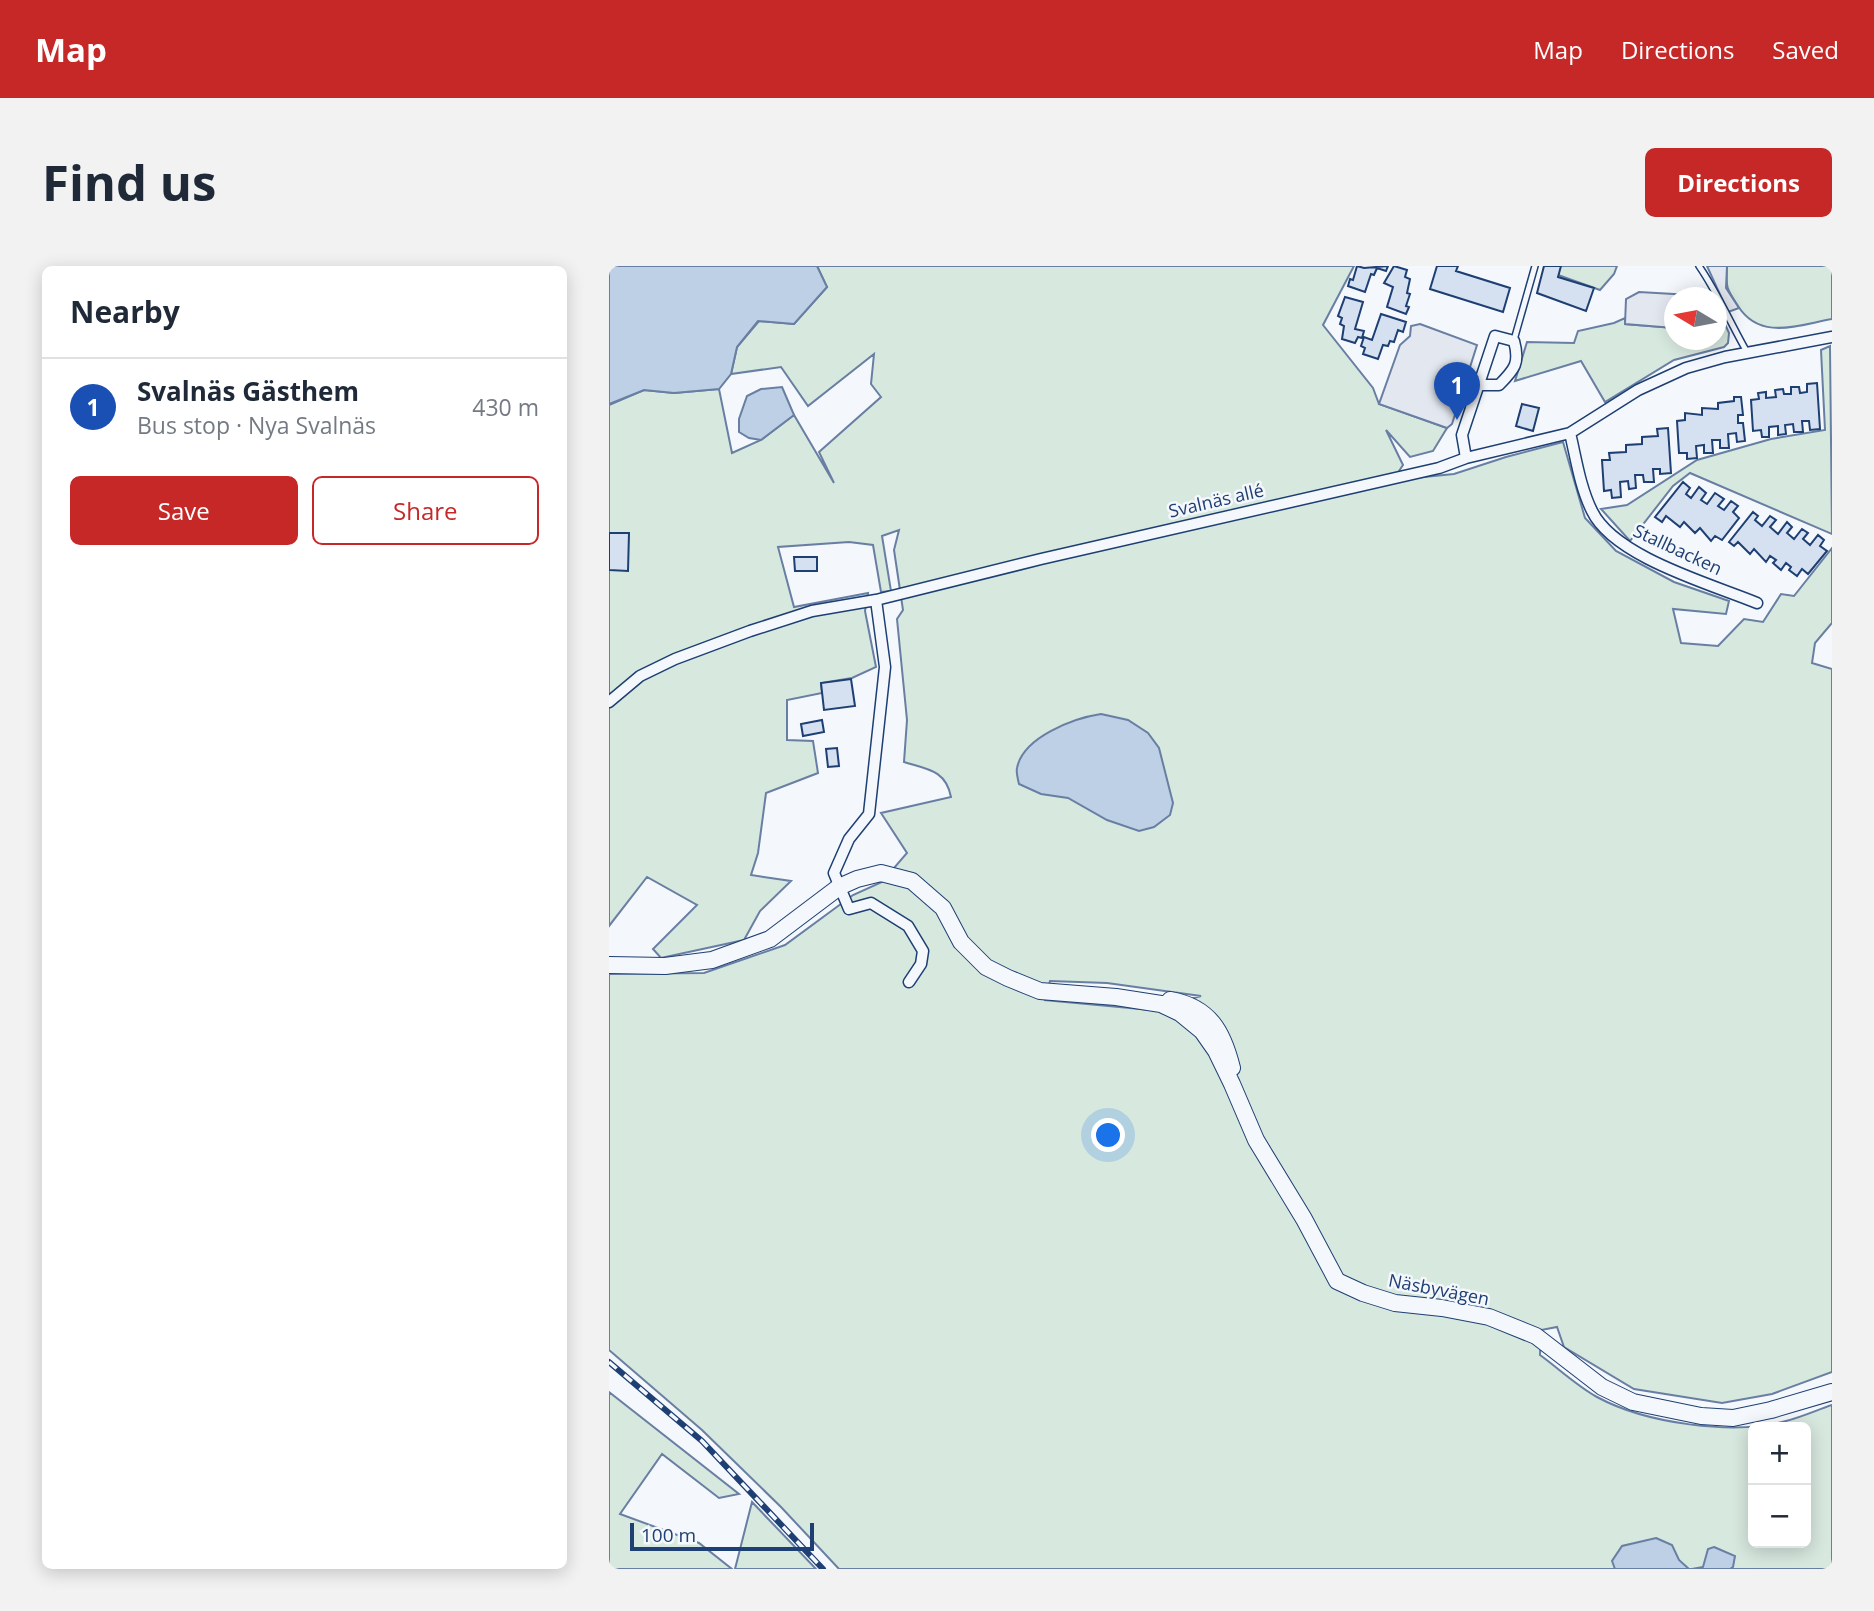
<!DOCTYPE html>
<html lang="en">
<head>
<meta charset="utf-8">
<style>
  body { margin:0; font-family:"Open Sans",sans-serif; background:#f2f2f3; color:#1f2937 }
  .controls { position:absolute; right:21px; bottom:21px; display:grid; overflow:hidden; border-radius:10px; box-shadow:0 4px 18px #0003 }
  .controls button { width:63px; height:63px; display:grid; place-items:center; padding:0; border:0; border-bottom:2px solid #e0e1e3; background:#fff; color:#1f2937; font:35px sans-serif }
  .compass { position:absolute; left:1055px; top:21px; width:63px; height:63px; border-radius:50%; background:#fff; box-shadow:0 4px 18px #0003; rotate:280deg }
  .scale { position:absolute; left:21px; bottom:18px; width:184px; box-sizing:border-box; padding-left:7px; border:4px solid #1d3f73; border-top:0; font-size:19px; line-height:24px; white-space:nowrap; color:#1d3f73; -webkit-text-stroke:5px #f4f7fb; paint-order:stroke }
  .you { position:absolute; left:500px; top:870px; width:24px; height:24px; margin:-18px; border:5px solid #fff; border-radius:50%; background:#1a73e8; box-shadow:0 0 0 10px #1a73e833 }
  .badge { display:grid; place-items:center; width:46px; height:46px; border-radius:50%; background:#c62828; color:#fff; font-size:23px; font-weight:700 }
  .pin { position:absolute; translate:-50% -58px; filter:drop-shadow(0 2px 4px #0008) }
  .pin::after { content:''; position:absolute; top:37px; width:24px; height:21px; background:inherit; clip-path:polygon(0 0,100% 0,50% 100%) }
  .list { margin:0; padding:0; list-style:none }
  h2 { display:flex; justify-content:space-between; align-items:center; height:91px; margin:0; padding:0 28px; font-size:30px }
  h2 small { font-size:23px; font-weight:400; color:#747a83 }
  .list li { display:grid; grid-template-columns:46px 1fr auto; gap:21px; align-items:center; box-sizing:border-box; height:98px; padding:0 28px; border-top:2px solid #e0e1e3 }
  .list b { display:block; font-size:26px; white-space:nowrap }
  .list p { margin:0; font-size:23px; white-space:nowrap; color:#747a83 }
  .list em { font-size:23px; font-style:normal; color:#747a83 }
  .actions { display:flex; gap:14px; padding:21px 28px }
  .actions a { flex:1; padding:16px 0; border:2px solid #c62828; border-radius:10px; text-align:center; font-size:24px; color:#c62828 }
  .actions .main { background:#c62828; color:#fff }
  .map { position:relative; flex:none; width:1223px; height:1303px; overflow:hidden; border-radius:10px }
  header { display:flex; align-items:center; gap:42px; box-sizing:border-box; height:98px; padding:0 35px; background:#c62828; color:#fff }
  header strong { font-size:33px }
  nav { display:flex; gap:38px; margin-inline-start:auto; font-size:24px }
  .intro { display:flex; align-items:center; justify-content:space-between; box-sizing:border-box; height:168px; padding:0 42px }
  h1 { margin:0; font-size:49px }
  .button { padding:18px 32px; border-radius:10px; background:#c62828; color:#fff; font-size:24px; font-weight:700 }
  main { display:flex; gap:42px; padding:0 42px }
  aside { flex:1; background:#fff; border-radius:10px; box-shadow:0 4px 18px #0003 }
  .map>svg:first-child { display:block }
</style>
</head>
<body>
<header>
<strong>Map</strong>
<nav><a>Map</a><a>Directions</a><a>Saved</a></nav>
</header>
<div class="intro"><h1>Find us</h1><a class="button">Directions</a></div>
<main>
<aside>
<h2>Nearby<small></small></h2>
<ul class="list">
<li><span class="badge" style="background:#1a4fb4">1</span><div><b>Svalnäs Gästhem</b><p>Bus stop · Nya Svalnäs</p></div><em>430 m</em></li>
</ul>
<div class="actions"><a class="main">Save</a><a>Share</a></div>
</aside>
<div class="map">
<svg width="1223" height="1303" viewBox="0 0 1223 1303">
  <rect width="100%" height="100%" fill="#f4f7fb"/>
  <path fill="#d7e8df" stroke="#687fa3" stroke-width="2" fill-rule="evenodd" d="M 208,0 L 745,0 L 714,59 L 764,122 L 770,138 L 838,162 L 824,185 L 801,191 L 777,164 L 794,199 L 784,214 L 845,208 L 897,191 L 954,176 L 976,252 L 1007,285 L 1065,316 L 1120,335 L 1117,348 L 1064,343 L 1072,377 L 1109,380 L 1135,353 L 1154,356 L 1172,328 L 1185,330 L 1223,282 L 1223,357 L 1206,377 L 1203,397 L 1223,403 L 1223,1106 L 1163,1128 L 1113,1137 L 1025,1123 L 955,1081 L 948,1061 L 932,1064 L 931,1089 C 949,1102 968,1120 988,1131 C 1036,1157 1124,1170 1177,1155 C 1193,1151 1208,1144 1223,1139 L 1223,1303 L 230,1303 L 172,1241 L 93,1164 L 0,1084 L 0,708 L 95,707 L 176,679 L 244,629 L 273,616 L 298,587 L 272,547 L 342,531 C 337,504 318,503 295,496 L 298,454 L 288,353 L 294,344 L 285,284 L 290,264 L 273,270 L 282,325 L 272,326 L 264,279 L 240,276 L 169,281 L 185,341 L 259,327 L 256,345 L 267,401 L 243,412 L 212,417 L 213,427 L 178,434 L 178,474 L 204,475 L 209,507 L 157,527 L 149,587 L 142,609 L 182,615 L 151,645 L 135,674 L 52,692 L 44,683 L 88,639 L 38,611 L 0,660 L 0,139 L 35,124 L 65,127 L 110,123 L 123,187 L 152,174 L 185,149 L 225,217 L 210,186 L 272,131 L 262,118 L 265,88 L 199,140 L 172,101 L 122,108 L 128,81 L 150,55 L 185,58 L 218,21 ZM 441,715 L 498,717 L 592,730 L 542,744 L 436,734 ZM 1144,1161 L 1197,1161 L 1197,1277 L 1144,1277 Z
    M 951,0 L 1008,0 L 1005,8 L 991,24 L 949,9 Z
    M 1118,0 L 1223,0 L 1223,53 C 1189,59 1151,75 1129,40 C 1117,22 1117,22 1118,0 Z
    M 1016,52 L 1016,58 L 1065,62 L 1066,74 L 1108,74 L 1108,59 L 1115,56 L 1120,67 L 1119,77 L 1115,81 L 1065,94 L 996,136 L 972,95 L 906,115 L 918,76 L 965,77 L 969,65 L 1005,57 Z
    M 1221,80 L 1223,268 L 1081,207 L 1064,220 L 1021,275 L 992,243 L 1018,239 L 1088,194 L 1162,173 L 1216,164 L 1212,84 Z
    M 0,1126 L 130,1228 L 110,1232 L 53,1188 L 11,1248 L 90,1277 L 123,1303 L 0,1303 Z
    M 143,1236 L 207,1303 L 126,1303 Z"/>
  <path fill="#e3e8f0" stroke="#687fa3" stroke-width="2" d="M 1098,0 L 1118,0 L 1117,22 L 1130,42 L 1119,46 Z
    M 1030,26 L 1099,30 L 1099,31 L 1066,32 L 1065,62 L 1016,58 L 1017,33 Z
    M 811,58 L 868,79 L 843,158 L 838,162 L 770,138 L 791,79 L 801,70 L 802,60 Z"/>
  <path fill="#bed0e5" stroke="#687fa3" stroke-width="2" d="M 0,0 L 208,0 L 218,21 L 185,58 L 149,55 L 128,81 L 122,108 L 110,123 L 65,127 L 35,124 L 0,138 Z
    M 173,121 L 185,149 L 152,174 L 140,172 L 130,166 L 130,153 L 138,130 L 152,123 Z
    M 492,448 L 519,454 L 539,467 L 550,482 L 564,537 L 561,549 L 545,561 L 530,565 L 498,554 L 459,532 L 432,528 L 410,518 C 409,514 407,506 408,502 C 414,471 465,452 492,448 Z
    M 1047,1272 L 1063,1279 L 1070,1294 L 1080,1303 L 1006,1303 L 1003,1295 L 1013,1280 Z
    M 1105,1281 L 1126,1290 L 1124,1301 L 1121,1303 L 1083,1303 L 1094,1301 L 1099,1283 Z"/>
  <path fill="#d5e0f0" stroke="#1d3f73" stroke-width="2" d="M 748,0 L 755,2 L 779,0 L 777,5 L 768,2 L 765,9 L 762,8 L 756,26 L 739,20 L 741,13 L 744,14 Z
    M 785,0 L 798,4 L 796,11 L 801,13 L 798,27 L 801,28 L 797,40 L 800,41 L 797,48 L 778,41 L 784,21 L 775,17 Z
    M 828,0 L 849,0 L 847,5 L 901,22 L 894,46 L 821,23 Z
    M 935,0 L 952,0 L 949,11 L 985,22 L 977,45 L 928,27 Z
    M 736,31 L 754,36 L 746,63 L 755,65 L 753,72 L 749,71 L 746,77 L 733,73 L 735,60 L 731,58 L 733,52 L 729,50 Z
    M 772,48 L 797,56 L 794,66 L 789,64 L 785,76 L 781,75 L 779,80 L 774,79 L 769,93 L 754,88 L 756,82 L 752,80 L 755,71 L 763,74 Z
    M 1208,117 L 1211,163 L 1201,164 L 1200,155 L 1193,155 L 1194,166 L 1185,166 L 1184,158 L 1176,159 L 1177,168 L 1169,169 L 1169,160 L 1160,161 L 1160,171 L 1153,171 L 1152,164 L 1144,165 L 1142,134 L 1150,133 L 1149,127 L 1157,126 L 1157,132 L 1167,131 L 1166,124 L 1174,123 L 1175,128 L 1182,128 L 1182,121 L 1190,121 L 1191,127 L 1198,126 L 1198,118 Z
    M 1125,131 L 1132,131 L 1134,149 L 1129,149 L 1129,157 L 1134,157 L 1136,175 L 1128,176 L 1127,167 L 1119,168 L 1120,182 L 1111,182 L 1111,174 L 1103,174 L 1104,187 L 1095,187 L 1095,179 L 1087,180 L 1088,192 L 1078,193 L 1078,187 L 1070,187 L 1068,155 L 1076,154 L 1076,147 L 1093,149 L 1093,142 L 1109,143 L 1109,137 L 1125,135 Z
    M 913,138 L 930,142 L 924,165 L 907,160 Z
    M 1059,162 L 1062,207 L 1051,208 L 1051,203 L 1044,203 L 1045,216 L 1035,216 L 1034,209 L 1026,209 L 1027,222 L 1020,223 L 1019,215 L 1011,216 L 1012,231 L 1003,232 L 1002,224 L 995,225 L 993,194 L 1001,194 L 1000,187 L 1017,186 L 1017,179 L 1033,178 L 1033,171 L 1049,170 L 1048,163 Z
    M 1074,216 L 1081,222 L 1077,228 L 1082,232 L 1090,221 L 1097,227 L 1092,234 L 1098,238 L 1106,227 L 1115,233 L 1109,240 L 1115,244 L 1122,235 L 1129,240 L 1124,246 L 1130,252 L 1113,274 L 1106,270 L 1102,275 L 1091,262 L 1086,267 L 1075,256 L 1071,261 L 1057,250 L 1053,256 L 1046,251 Z
    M 1144,246 L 1149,250 L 1146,254 L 1153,260 L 1161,250 L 1167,254 L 1161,261 L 1169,268 L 1178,256 L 1183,261 L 1178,267 L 1185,273 L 1193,263 L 1199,267 L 1194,273 L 1201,279 L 1209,269 L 1215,274 L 1211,280 L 1218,285 L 1199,308 L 1193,303 L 1188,310 L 1180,304 L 1182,301 L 1177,297 L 1172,304 L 1164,297 L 1167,294 L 1161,290 L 1157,296 L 1145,283 L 1141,288 L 1129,276 L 1125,280 L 1120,276 Z
    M 0,267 L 20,267 L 19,305 L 0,304 Z
    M 185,291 L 208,291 L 208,305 L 186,305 Z
    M 242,413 L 246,440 L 215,444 L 212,417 Z
    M 213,454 L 215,466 L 194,470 L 192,458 Z
    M 228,482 L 230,500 L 219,501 L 217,483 Z"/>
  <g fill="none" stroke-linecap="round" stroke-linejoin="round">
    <g stroke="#1d3f73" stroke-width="8">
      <path id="lane" d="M 1090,0 C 1108,26 1122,58 1138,86
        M 905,74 L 926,0"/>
    </g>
    <g stroke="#1d3f73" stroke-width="13">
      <path id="street" d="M 961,167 C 967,192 971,221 983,245 C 1005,291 1102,318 1148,337
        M 857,192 L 853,169 L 886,70 L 905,75 C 911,97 906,103 890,119 L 868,119
        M 267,334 L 276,401 L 260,548 L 240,573 L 225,607 L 240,643 L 262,637 L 299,660 L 314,685 L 312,698 L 300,716
        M 0,436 L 31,410 L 66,393 L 141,365 L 203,345 L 267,334 L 432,293 L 830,202 L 857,192 L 961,167 L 1029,124 L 1077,102 L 1116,91 L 1223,71"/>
    </g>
    <g stroke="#1d3f73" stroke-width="18">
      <path id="secondary" d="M 0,699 L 56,700 L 103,694 L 161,673 L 230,621 L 248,613 L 272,607 L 303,615 L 334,642 L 352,676 L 377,701 L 399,712 L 431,725 L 507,731 L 552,738 L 571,747 L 593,765 L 607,785 L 623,818 L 647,874 L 695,953 L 728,1015 L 754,1027 L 786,1037 L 833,1042 L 880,1051 L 927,1070 L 993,1121 L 1024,1136 L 1092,1150 L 1124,1152 L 1162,1144 L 1223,1126
        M 561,734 C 601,741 614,766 623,802"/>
    </g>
    <use href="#lane" stroke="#f4f7fb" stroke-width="5"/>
    <use href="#street" stroke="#f4f7fb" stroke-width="10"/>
    <use href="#secondary" stroke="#f4f7fb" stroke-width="16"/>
    <g stroke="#1d3f73" stroke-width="6">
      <path id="rail" d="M 0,1096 L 93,1175 L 214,1303"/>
    </g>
    <use href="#rail" stroke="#f4f7fb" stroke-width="3.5" stroke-dasharray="10" stroke-linecap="butt"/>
  </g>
  <g text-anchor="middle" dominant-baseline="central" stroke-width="5" stroke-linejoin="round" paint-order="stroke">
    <g font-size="18" fill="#1d3f73" stroke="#f4f7fb">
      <text transform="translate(607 234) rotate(-13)">Svalnäs allé</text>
      <text transform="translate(1069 283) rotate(25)">Stallbacken</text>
      <text transform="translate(830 1023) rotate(11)">Näsbyvägen</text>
    </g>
  </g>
</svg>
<div class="controls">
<button>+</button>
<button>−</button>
</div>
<svg class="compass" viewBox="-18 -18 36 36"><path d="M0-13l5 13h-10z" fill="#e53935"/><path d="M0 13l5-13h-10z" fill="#747a83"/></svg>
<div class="scale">100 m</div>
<div class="you"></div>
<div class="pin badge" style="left:848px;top:154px;background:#1a4fb4">1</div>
</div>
</main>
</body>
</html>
